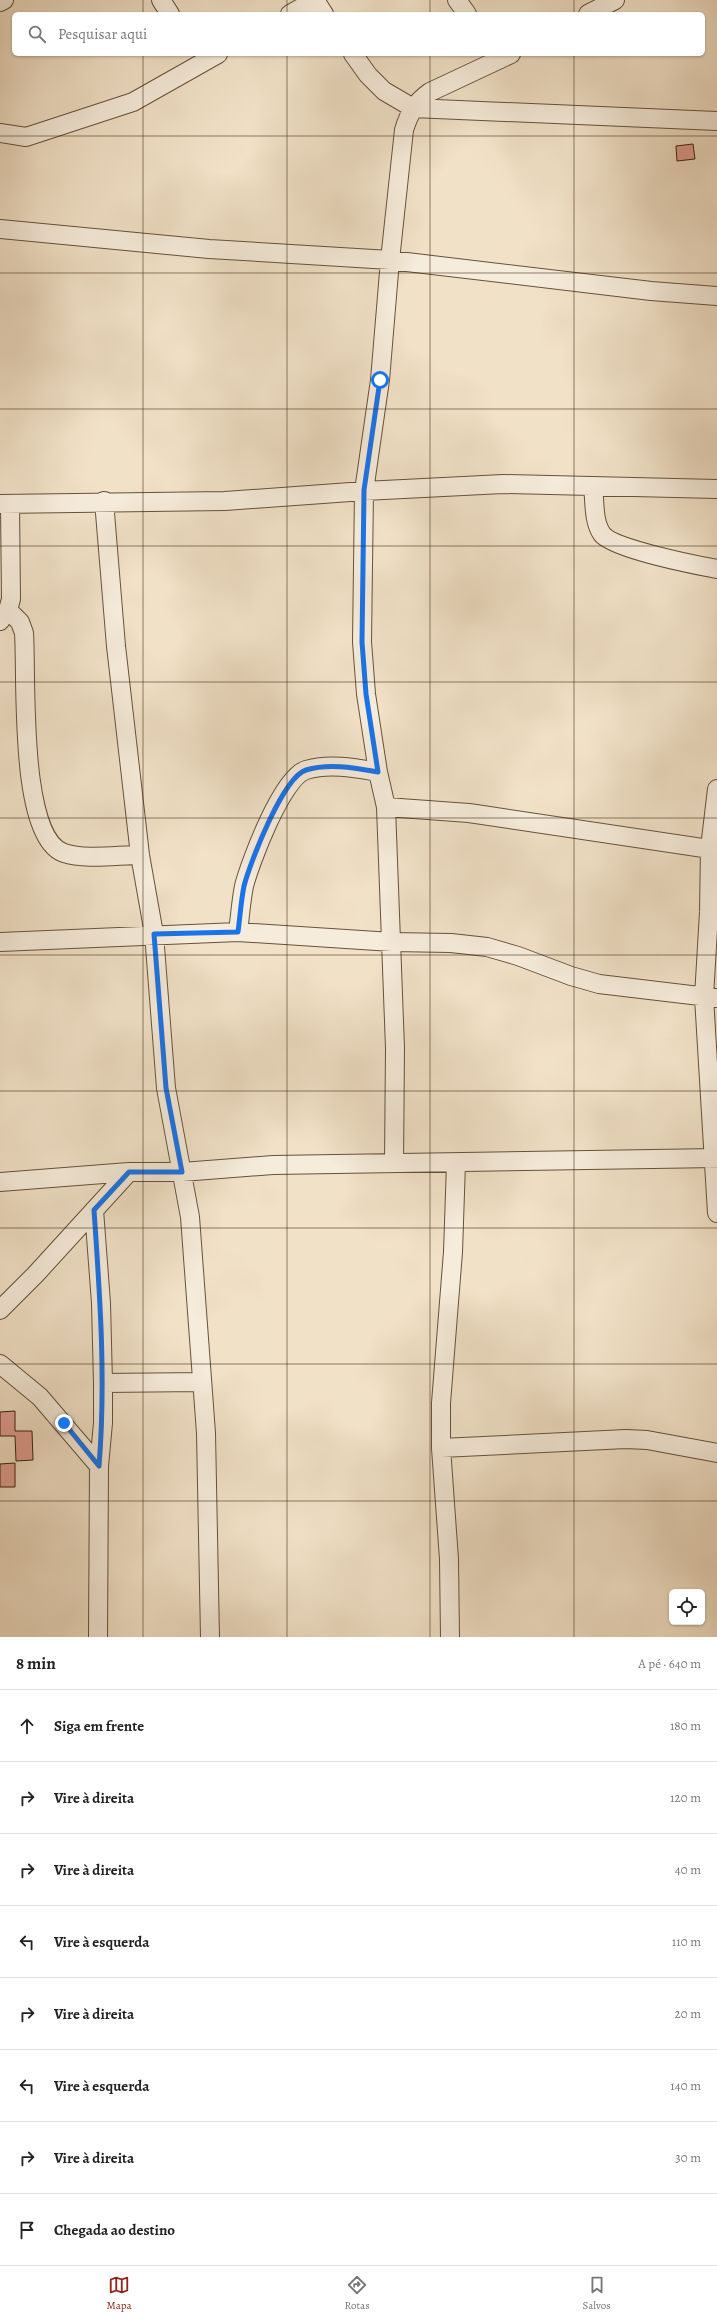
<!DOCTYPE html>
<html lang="pt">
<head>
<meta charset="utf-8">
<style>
  body { margin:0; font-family:Alegreya,serif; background:#f2f2f2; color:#222 }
  .controls { position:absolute; right:12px; bottom:12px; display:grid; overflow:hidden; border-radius:6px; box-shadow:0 1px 3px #0004 }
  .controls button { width:36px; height:36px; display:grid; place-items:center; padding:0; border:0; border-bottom:1px solid #e0e0e0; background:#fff; color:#222; font:20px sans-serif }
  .stop { position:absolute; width:12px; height:12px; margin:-9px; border:3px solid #1a73e8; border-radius:50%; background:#fff }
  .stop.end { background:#1a73e8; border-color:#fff; box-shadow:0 1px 4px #0008 }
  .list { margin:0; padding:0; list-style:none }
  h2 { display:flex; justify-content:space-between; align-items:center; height:52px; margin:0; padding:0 16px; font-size:17px }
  h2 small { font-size:13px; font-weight:400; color:#767676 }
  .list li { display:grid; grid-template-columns:26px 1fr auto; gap:12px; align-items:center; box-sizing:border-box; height:72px; padding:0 16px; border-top:1px solid #e0e0e0 }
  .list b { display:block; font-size:15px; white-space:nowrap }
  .list em { font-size:13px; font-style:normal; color:#767676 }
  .icon { flex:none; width:22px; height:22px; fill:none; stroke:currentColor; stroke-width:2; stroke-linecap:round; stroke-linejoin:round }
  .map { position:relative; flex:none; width:717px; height:1637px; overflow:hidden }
  .search { position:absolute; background:#fff; box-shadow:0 1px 3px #0004; left:12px; right:12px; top:12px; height:44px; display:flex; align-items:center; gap:10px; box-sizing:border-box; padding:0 14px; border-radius:6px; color:#767676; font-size:15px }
  .sheet { height:628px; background:#fff }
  nav { display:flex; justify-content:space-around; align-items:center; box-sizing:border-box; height:56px; border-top:1px solid #e0e0e0; background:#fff; font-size:11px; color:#767676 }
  nav a { display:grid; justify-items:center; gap:2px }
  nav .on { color:#8f2418 }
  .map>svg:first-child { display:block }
</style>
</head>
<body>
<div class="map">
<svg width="717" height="1637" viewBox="0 0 717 1637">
  <rect width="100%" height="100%" fill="#f1e1c7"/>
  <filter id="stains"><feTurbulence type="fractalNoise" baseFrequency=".005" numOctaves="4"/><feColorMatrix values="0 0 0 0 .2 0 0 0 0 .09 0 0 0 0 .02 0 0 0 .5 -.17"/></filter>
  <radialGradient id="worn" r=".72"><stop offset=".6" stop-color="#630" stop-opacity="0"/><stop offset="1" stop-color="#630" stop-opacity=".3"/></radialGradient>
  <path fill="#e29f93" stroke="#38210d" d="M 693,144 L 695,159 L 677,161 L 676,146 Z
    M 15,1411 L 15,1431 L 32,1431 L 33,1460 L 16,1461 L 15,1436 L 0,1436 L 0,1412 Z
    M 15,1463 L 15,1487 L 0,1487 L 0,1464 Z"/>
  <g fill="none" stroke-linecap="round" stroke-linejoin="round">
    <g stroke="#66513c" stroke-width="20">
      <path id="minor" d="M 161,0 L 170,14
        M 315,0 L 324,14
        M 457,0 L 467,14
        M 0,2 L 4,0
        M 290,14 L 315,0
        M 588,14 L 615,0
        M 353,54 L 368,75 L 384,91 L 413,108 L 717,121
        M 0,133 L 26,137 L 133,102 L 218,54
        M 0,229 L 209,249 L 390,260 L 651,291 L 717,296
        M 593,486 C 595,502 593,521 602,534 C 613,549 696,565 717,569
        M 104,501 L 116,646 L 140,855 L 154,934 L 166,1088 L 190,1217 L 206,1433 L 210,1637
        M 0,504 L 225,501 L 364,491 L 503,484 L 717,489
        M 8,610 L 20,622 L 24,633 C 27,675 18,838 64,853 C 85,860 118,855 140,855
        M 0,621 L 8,610 L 11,599 L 10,504
        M 717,789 L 710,848 L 709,912 L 704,997 L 717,1213
        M 386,807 L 469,813 L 717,850
        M 238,932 C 240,917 241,901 244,886 C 250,863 282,777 306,770 C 329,763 355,768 378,772
        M 0,942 L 238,932 L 392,942 L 451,943 L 487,947 L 518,956 L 571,976 L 599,984 L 717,998
        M 394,1163 L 395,1048 L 386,807 L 378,772 L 366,694 L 362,642 L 364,491 L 380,380 L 390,260 L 404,130 C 409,113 416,102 430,92 L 511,54
        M 0,1182 L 129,1172 L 182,1172 L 273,1165 L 717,1158
        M 94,1210 L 101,1303 L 103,1383 L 103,1423 L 99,1466 L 98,1637
        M 0,1310 L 35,1275 L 129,1172
        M 0,1364 L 40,1397 L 99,1466
        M 103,1383 L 201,1382
        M 441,1448 L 626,1439 L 647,1440 L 717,1453
        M 450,1637 L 449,1559 L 441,1448 L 441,1403 L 453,1252 L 456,1163"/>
    </g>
    <use href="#minor" stroke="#f6ecdb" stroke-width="18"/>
  </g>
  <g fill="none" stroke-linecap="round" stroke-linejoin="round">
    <path stroke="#1a73e8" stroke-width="5" d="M 64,1423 L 99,1466 C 106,1381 100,1296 94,1210 L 129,1172 L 182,1172 L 166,1088 L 154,934 L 238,932 C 240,917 241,901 244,886 C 250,863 283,777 306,770 C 329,763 355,768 378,772 L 366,694 L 362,642 L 364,490 L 380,380"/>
  </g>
  <path fill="none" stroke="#38210d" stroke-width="1" stroke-opacity="0.55" d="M 143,0 L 143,14M 287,0 L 287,14M 430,0 L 430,14M 574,0 L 574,14M 143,54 L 143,1637M 287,54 L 287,1637M 430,54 L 430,1637M 574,54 L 574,1637M 0,136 L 717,136M 0,273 L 717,273M 0,409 L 717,409M 0,546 L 717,546M 0,682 L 717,682M 0,818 L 717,818M 0,955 L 717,955M 0,1091 L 717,1091M 0,1228 L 717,1228M 0,1364 L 717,1364M 0,1501 L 717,1501"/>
  <rect width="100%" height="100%" filter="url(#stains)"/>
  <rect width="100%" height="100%" fill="url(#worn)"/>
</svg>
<div class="controls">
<button><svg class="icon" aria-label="locate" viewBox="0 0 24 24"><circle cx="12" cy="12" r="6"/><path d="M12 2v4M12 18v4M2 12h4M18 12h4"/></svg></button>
</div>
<div class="stop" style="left:380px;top:380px"></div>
<div class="stop end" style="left:64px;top:1423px"></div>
<div class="search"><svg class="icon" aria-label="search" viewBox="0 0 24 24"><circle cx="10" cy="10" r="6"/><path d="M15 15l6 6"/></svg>Pesquisar aqui</div>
</div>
<section class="sheet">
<h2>8 min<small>A pé · 640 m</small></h2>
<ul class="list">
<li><svg class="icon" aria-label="ahead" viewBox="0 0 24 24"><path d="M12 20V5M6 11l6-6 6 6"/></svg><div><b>Siga em frente</b></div><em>180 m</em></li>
<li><svg class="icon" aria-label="right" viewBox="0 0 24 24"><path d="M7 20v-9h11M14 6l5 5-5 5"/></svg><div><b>Vire à direita</b></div><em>120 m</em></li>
<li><svg class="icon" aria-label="right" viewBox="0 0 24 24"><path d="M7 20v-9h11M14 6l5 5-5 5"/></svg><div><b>Vire à direita</b></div><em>40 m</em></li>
<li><svg class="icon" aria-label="left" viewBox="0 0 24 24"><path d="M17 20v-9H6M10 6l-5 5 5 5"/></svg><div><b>Vire à esquerda</b></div><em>110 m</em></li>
<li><svg class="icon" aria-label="right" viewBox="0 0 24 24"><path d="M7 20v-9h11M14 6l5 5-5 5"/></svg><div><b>Vire à direita</b></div><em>20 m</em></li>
<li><svg class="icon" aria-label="left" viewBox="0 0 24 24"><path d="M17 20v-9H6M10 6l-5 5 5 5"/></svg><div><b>Vire à esquerda</b></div><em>140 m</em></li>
<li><svg class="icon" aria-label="right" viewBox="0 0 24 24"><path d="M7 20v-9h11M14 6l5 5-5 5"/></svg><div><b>Vire à direita</b></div><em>30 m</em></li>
<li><svg class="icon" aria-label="arrive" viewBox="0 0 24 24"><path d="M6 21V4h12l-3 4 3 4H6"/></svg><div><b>Chegada ao destino</b></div></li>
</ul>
</section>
<nav>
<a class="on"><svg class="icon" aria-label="map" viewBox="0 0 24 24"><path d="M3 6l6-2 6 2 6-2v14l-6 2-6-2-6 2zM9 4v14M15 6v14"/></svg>Mapa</a>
<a><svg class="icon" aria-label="directions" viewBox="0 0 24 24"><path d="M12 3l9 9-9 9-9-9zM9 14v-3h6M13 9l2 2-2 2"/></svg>Rotas</a>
<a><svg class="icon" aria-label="saved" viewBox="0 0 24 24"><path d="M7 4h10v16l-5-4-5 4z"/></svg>Salvos</a>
</nav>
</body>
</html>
